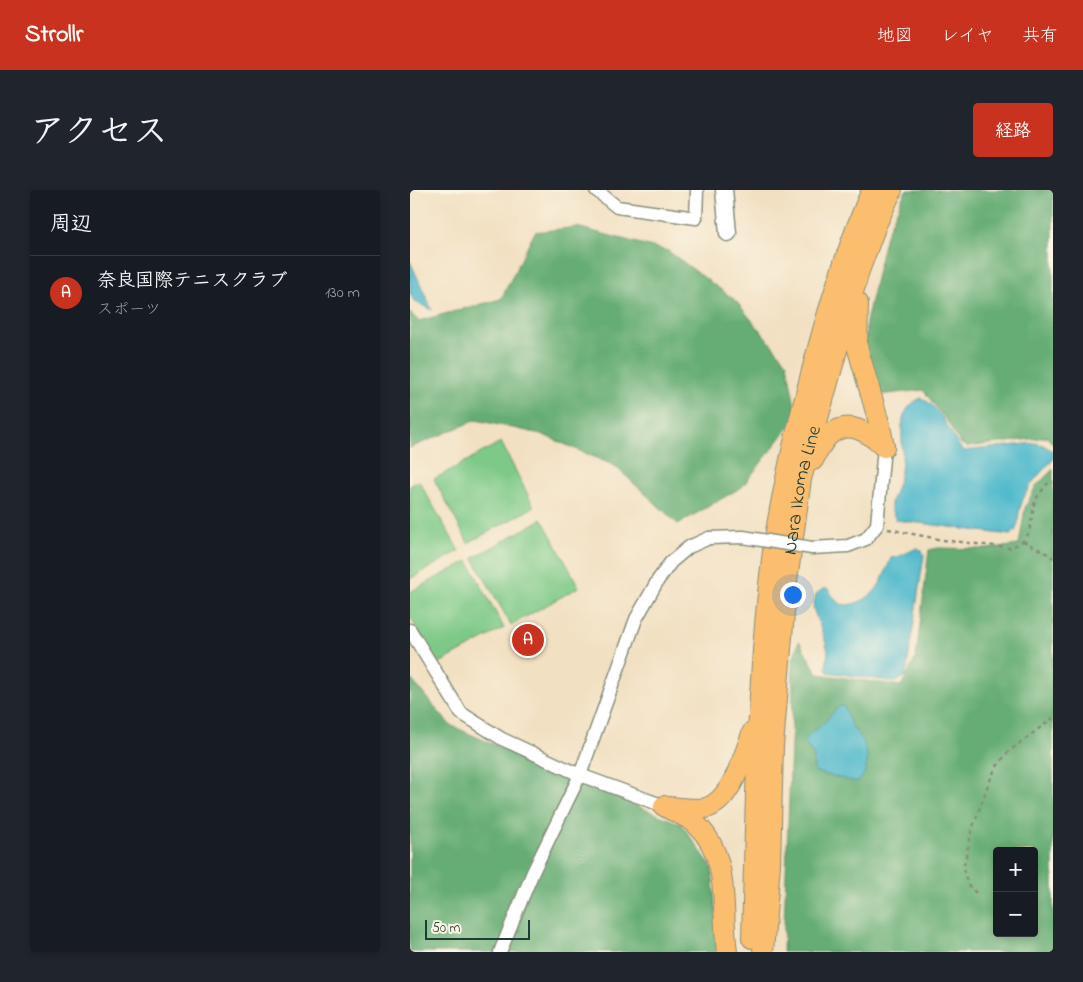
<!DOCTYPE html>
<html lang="ja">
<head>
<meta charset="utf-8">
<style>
  body { margin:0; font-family:"Indie Flower","Klee One",sans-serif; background:#20242c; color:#f1f3f6 }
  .controls { position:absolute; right:15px; bottom:15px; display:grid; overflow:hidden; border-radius:5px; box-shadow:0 2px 8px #0003 }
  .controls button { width:45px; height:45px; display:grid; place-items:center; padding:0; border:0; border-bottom:1px solid #363941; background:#171b24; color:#f1f3f6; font:25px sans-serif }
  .scale { position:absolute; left:15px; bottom:12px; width:105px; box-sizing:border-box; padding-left:5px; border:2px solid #1f3d34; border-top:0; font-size:14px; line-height:18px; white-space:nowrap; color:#1f3d34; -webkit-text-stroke:4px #fcf5e5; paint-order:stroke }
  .you { position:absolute; left:382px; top:404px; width:18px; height:18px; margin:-12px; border:4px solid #fff; border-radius:50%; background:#1a73e8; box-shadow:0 0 0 8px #1a73e833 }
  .badge { display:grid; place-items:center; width:32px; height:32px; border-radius:50%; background:#c8321e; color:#fff; font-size:16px; font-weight:700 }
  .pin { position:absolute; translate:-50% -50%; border:2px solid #fff; box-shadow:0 1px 5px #0006 }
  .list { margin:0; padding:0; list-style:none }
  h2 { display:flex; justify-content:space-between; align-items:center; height:65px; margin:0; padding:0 20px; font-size:21px }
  h2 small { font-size:16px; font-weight:400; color:#9ea1a6 }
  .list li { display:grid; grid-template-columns:32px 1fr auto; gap:15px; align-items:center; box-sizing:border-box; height:75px; padding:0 20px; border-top:1px solid #363941 }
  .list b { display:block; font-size:19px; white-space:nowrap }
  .list p { margin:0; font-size:16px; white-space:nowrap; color:#9ea1a6 }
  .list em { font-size:16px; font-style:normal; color:#9ea1a6 }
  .map { position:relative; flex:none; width:643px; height:762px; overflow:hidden; border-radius:5px }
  header { display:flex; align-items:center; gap:30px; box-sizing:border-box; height:70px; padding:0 25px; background:#c8321e; color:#fff }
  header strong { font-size:24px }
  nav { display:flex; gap:28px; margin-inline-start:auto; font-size:18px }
  .intro { display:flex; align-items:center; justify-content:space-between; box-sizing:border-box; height:120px; padding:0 30px }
  h1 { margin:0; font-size:35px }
  .button { padding:12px 22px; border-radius:5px; background:#c8321e; color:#fff; font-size:18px; font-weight:700 }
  main { display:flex; gap:30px; padding:0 30px }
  aside { flex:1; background:#171b24; border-radius:5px; box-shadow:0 2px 8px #0003 }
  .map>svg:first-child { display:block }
</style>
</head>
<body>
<header>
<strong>Strollr</strong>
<nav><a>地図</a><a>レイヤ</a><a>共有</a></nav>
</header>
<div class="intro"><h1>アクセス</h1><a class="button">経路</a></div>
<main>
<aside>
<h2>周辺<small></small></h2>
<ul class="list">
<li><span class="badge">A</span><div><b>奈良国際テニスクラブ</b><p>スポーツ</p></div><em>130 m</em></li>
</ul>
</aside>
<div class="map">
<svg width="643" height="762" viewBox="0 0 643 762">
  <rect width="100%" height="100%" fill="#fcf5e5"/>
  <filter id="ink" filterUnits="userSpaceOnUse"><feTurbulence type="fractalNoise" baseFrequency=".02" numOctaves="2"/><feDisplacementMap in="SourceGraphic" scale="10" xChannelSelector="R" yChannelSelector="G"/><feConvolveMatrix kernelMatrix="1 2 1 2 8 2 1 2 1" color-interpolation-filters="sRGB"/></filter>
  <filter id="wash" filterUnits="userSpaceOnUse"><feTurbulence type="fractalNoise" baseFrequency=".0096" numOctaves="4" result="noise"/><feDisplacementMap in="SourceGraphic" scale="20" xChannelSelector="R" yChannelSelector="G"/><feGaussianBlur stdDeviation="1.12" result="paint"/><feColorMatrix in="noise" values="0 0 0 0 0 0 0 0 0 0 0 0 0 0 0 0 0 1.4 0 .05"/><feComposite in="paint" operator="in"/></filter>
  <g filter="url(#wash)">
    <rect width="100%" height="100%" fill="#f2e0c2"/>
    <path fill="#7dc987" stroke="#4e835e" d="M 91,252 L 124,317 L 58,353 L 24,289 Z
      M 9,291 L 49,361 L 0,389 L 0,296 Z
      M 132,329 L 169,397 L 101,435 L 63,368 Z
      M 58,371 L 94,438 L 26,475 L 0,426 L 0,402 Z"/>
    <path fill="#66ad74" stroke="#427554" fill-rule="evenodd" d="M 496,0 L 643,0 L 643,254 L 637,247 L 557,257 L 550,253 L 537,231 L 513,200 L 468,205 L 455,164 L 456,132 L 476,45 Z
      M 167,37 L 258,61 L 325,110 L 377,173 L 387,227 L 332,297 L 268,334 L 205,276 L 131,244 L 66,230 L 0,258 L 0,122 L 8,131 L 91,109 L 125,42 Z
      M 643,279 L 643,762 L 373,762 L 383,503 L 382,473 L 389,451 L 408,484 L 491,496 L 506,467 L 519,360 L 528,358 L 576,359 L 609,355 L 615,318 L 626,296 ZM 587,661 L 624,661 L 624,743 L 587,743 Z
      M 0,488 L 40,535 L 149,584 L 271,634 L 302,677 L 309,762 L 0,762 Z"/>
    <path fill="#4fb9cc" stroke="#377b80" d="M 0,71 L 22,120 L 4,111 L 0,103 Z
      M 511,208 C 532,217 539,244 553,261 L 625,253 L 633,255 L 643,261 L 643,270 C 628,285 616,297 610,318 C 607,328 611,339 600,345 L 486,330 L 481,319 L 481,312 C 486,299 492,284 492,270 C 494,246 484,221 511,208 Z
      M 507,358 L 512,361 L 514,365 L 497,478 L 495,486 L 486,492 L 418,482 L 416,478 L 418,461 L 414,447 L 403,418 L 406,404 L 413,399 L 418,399 C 422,404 425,411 431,414 C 436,416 441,414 446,413 C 469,405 473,388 481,368 L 490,366 Z
      M 430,516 L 435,517 C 437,525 439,532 444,539 C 447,544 451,547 453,552 C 459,564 459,584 447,592 L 406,582 L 404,579 L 404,566 L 395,553 L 397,546 L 414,533 L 426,519 Z"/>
  </g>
  <g filter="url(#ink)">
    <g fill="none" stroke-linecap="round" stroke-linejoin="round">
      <g stroke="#888e7b" stroke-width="15">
        <path id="minor" d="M 186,0 L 207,17 L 286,28 L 287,0
          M 402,358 L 438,356 L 456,349 L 467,335 L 474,257
          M 0,440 L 51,523 L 92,549 L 170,585 L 254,616
          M 90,762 L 123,682 L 170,585 L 226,429 L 248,390 L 261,372 L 279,357 L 299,348"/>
      </g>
      <g stroke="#888e7b" stroke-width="19">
        <path id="tertiary" d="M 314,0 L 318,43"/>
      </g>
      <g stroke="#888e7b" stroke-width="22">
        <g id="primary">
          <path d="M 448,113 L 447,156 L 470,236 L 474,257"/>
          <path d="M 403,270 C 407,263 412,252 418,246 C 438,228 458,242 474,257"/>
          <path d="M 254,616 C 264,622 279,627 287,635 C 321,668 311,719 317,762"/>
          <path d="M 261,617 C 272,618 285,620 296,618 C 322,611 334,564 343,541"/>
          <path d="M 342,748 C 346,624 346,500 361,377 C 368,317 382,258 397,200 C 414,132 434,64 462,0"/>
          <path id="s1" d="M 353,762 L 360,674 L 363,556 L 376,398 L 391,289 L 449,81 L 466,35 L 482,0"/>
        </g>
      </g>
      <path stroke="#888e7b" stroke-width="2.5" stroke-dasharray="4 4" stroke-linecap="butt" d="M 478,339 L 533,350 L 601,358 L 613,351 L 619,343 L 625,310 L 637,294 L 643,292
        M 613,351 L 636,363 L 643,368
        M 566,703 L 558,695 L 553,679 L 562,640 L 578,595 L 585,579 L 598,562 L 643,528"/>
      <use href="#minor" stroke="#fff" stroke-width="12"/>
      <use href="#tertiary" stroke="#fff" stroke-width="16"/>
      <use href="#primary" stroke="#fabe6e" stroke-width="20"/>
      <g stroke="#888e7b" stroke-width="15" stroke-linecap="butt">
        <path id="minor-bridge" d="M 299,348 L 333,347 L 402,358"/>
      </g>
      <use href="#minor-bridge" stroke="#fff" stroke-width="12"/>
    </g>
  </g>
  <g text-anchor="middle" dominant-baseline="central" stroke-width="4" stroke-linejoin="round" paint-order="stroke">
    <g font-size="20" fill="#1f3d34" stroke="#fcf5e5">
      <text stroke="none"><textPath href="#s1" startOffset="464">Nara Ikoma Line</textPath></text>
    </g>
  </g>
</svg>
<div class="controls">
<button>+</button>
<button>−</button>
</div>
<div class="scale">50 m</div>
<div class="you"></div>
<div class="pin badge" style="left:118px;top:450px">A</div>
</div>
</main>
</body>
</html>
